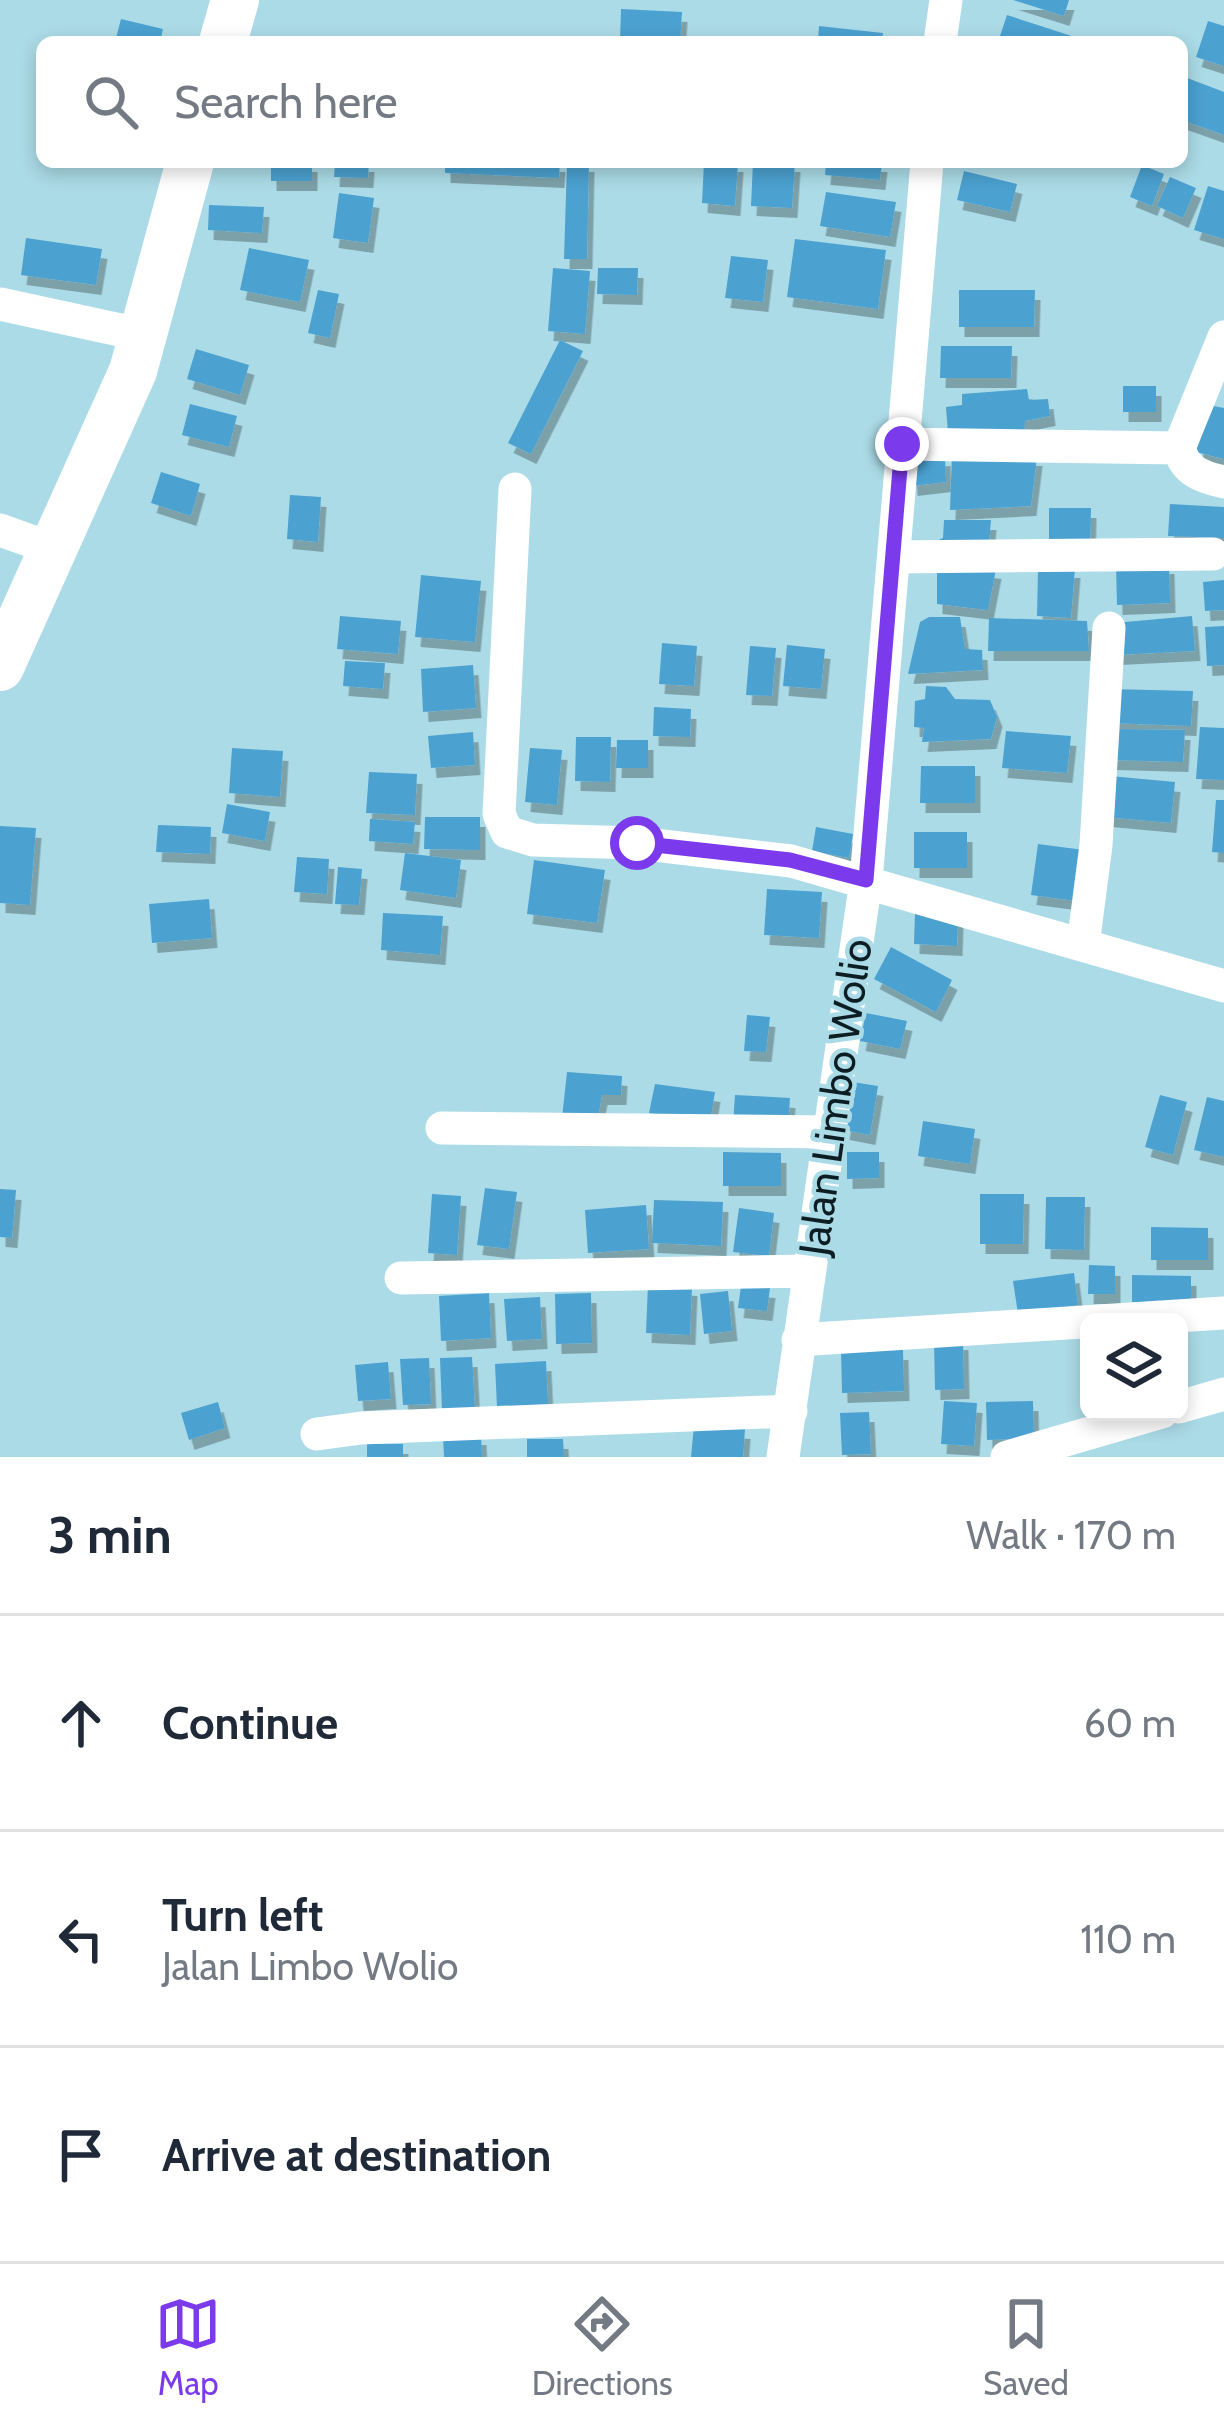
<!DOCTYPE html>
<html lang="en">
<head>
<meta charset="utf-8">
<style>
  body { margin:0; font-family:Cabin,sans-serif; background:#f6f6f7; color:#1f2937 }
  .controls { position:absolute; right:36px; bottom:36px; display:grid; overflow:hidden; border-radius:18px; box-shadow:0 6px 18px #0003 }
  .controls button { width:108px; height:108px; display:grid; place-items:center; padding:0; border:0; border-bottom:3px solid #e0e1e3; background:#fff; color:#1f2937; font:60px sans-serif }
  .stop { position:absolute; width:36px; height:36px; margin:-27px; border:9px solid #7c3aed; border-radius:50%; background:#fff }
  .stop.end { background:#7c3aed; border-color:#fff; box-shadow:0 3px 12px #0008 }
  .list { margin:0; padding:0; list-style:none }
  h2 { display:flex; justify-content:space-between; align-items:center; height:156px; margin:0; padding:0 48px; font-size:51px }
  h2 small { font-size:39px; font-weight:400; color:#747a83 }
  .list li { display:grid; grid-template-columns:78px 1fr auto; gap:36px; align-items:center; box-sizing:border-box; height:216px; padding:0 48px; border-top:3px solid #e0e1e3 }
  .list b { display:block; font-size:45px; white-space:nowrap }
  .list p { margin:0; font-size:39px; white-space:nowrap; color:#747a83 }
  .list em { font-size:39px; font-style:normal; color:#747a83 }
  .icon { flex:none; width:66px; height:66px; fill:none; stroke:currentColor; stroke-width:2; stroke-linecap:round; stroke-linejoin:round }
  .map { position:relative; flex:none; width:1224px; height:1457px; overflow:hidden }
  .search { position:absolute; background:#fff; box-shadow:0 6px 18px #0003; left:36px; right:36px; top:36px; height:132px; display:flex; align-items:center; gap:30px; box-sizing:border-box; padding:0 42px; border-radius:18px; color:#747a83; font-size:45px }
  .sheet { height:804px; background:#fff }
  nav { display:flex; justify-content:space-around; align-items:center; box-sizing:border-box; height:168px; border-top:3px solid #e0e1e3; background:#fff; font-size:33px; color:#747a83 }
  nav a { display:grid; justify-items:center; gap:6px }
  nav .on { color:#7c3aed }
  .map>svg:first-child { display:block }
</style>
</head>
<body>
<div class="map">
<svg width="1224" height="1457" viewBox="0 0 1224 1457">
  <defs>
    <filter id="shadow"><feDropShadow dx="5.5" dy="10" stdDeviation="0" flood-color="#0004"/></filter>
  </defs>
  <rect width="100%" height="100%" fill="#abdbe7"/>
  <path fill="#4ca1d0" filter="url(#shadow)" d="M 1013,0 L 1069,0 L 1064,16 Z
    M 621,9 L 682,12 L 680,42 L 620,41 Z
    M 1007,15 L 1087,41 L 1087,42 L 998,42 Z
    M 121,19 L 163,29 L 160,42 L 115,42 Z
    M 1208,21 L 1224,26 L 1224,66 L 1196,57 Z
    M 819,26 L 883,33 L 882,42 L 818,42 Z
    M 1182,76 L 1224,92 L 1224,135 L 1182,120 Z
    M 271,162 L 312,162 L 312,181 L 271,181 Z
    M 335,162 L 369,162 L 368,178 L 334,177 Z
    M 445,162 L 560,162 L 559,178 L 445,173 Z
    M 567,162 L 589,162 L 587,259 L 564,259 Z
    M 704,162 L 738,162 L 735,206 L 702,203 Z
    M 753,162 L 795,162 L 792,208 L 751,206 Z
    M 826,162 L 882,162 L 880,180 L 825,175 Z
    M 1142,165 L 1164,174 L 1152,206 L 1130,197 Z
    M 964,171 L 1017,184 L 1010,212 L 957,200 Z
    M 1170,177 L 1196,188 L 1183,218 L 1157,206 Z
    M 1208,186 L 1224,191 L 1224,239 L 1194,230 Z
    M 826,192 L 896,202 L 890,237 L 820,226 Z
    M 339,193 L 374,198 L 368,243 L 333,238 Z
    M 209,205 L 264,207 L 262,233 L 208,230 Z
    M 26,238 L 102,249 L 96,285 L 21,275 Z
    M 795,239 L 886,250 L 878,309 L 787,297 Z
    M 249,248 L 309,260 L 300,302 L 240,290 Z
    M 731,256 L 768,260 L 763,302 L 725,298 Z
    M 553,268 L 590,271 L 585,334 L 548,331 Z
    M 598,268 L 638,268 L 637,295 L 597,294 Z
    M 318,290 L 339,294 L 330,338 L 308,333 Z
    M 959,290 L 1035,290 L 1034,327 L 959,327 Z
    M 560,340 L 583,351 L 531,454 L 508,443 Z
    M 941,346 L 1012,346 L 1011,378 L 940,378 Z
    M 196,349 L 249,365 L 240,395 L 187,379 Z
    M 1123,386 L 1156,386 L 1156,412 L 1123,412 Z
    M 1027,389 L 1029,400 L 1048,399 L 1050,416 L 1025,421 L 1024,442 L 948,434 L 946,407 L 962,405 L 962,394 Z
    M 190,404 L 237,416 L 229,447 L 182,435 Z
    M 1208,405 L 1224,408 L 1224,459 L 1196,452 Z
    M 952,453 L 1037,456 L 1031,506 L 950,510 Z
    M 945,456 L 946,482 L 912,486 L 910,459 Z
    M 161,472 L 200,484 L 191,516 L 151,503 Z
    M 290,495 L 321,497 L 318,542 L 287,539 Z
    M 1170,504 L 1224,507 L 1224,538 L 1168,536 Z
    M 1049,508 L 1091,508 L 1090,552 L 1049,552 Z
    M 944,520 L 991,520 L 988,555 L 936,541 L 943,538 Z
    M 937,562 L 996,569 L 988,610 L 937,604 Z
    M 1169,564 L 1170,603 L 1117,605 L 1116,565 Z
    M 1038,568 L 1075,568 L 1071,618 L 1037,616 Z
    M 421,575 L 481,581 L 475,642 L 415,637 Z
    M 1224,580 L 1224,610 L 1205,611 L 1203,582 Z
    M 340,616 L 401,621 L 398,654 L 337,649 Z
    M 1192,616 L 1195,651 L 1115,655 L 1114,623 Z
    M 929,617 L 960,617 L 965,649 L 982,650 L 983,670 L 908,674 L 920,622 Z
    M 989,618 L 1087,621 L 1089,651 L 988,651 Z
    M 1224,626 L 1224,665 L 1207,666 L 1205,627 Z
    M 662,643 L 697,646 L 694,686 L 659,684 Z
    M 787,645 L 825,649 L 821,689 L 783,686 Z
    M 750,646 L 776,648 L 772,696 L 746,695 Z
    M 345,661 L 385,663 L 383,689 L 343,686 Z
    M 473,665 L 476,708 L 423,712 L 421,669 Z
    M 926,686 L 946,687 L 955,699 L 990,700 L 997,717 L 991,739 L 922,742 L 924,728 L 914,727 L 915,701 L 925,699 Z
    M 1109,689 L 1193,691 L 1191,726 L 1110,723 Z
    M 654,707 L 691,709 L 690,737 L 653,736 Z
    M 1200,727 L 1224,728 L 1224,780 L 1196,779 Z
    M 1112,729 L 1185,730 L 1183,762 L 1110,760 Z
    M 1006,731 L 1071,736 L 1067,773 L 1002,768 Z
    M 473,732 L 475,765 L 431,768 L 428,736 Z
    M 576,737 L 611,737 L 610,782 L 575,781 Z
    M 617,740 L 648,740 L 648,768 L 616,768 Z
    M 232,748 L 283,751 L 280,797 L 229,793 Z
    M 530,748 L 562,750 L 557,805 L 525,802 Z
    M 921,766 L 975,766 L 975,803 L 920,803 Z
    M 369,772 L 417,774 L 415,815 L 366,813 Z
    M 1110,776 L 1175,782 L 1171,823 L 1106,817 Z
    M 1216,800 L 1224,800 L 1224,853 L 1212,852 Z
    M 227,804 L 270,812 L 265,841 L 222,833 Z
    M 425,817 L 480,817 L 480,850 L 424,849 Z
    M 370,819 L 415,822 L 413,844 L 369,841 Z
    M 158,825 L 211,827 L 210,854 L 156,852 Z
    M 0,826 L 36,828 L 30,905 L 0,903 Z
    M 816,827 L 853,834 L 849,858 L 812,851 Z
    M 914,832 L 967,832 L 967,868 L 914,868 Z
    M 1038,844 L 1084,850 L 1077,901 L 1031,895 Z
    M 405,853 L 461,860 L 456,898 L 400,890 Z
    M 297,857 L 329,859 L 327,894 L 294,892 Z
    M 534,860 L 605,870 L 597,923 L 527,914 Z
    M 338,867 L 362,869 L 359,905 L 335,904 Z
    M 767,889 L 822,892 L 819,938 L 764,935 Z
    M 209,899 L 212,938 L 152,943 L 149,904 Z
    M 383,913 L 443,916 L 440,955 L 381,950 Z
    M 915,914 L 958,915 L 957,946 L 914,944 Z
    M 891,947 L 952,980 L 936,1012 L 874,979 Z
    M 866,1013 L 907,1021 L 900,1049 L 860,1041 Z
    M 747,1015 L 770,1017 L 766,1052 L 744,1051 Z
    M 567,1072 L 622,1076 L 621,1095 L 602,1095 L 598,1117 L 562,1118 Z
    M 852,1082 L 878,1086 L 870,1135 L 844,1130 Z
    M 655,1084 L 715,1092 L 710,1122 L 649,1113 Z
    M 735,1095 L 790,1098 L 788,1127 L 733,1124 Z
    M 1160,1095 L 1187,1102 L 1173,1155 L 1145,1147 Z
    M 1207,1097 L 1224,1101 L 1224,1157 L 1194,1150 Z
    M 923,1121 L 975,1129 L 970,1164 L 918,1156 Z
    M 723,1152 L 781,1153 L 781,1186 L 723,1186 Z
    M 847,1152 L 879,1152 L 879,1178 L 847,1179 Z
    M 485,1188 L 517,1192 L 509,1249 L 477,1245 Z
    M 0,1189 L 16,1190 L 12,1238 L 0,1237 Z
    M 432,1194 L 461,1196 L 457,1255 L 428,1253 Z
    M 980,1194 L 1024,1194 L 1023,1244 L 980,1244 Z
    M 1046,1197 L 1085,1197 L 1084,1250 L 1045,1249 Z
    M 654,1200 L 723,1202 L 721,1246 L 652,1243 Z
    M 646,1205 L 649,1249 L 588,1253 L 585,1210 Z
    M 739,1208 L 774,1213 L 769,1256 L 733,1252 Z
    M 1151,1227 L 1208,1228 L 1208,1260 L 1151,1260 Z
    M 1089,1265 L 1115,1266 L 1115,1294 L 1088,1294 Z
    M 1074,1273 L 1078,1305 L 1018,1314 L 1013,1281 Z
    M 1132,1275 L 1191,1276 L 1191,1302 L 1132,1302 Z
    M 648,1284 L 692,1286 L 690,1335 L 646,1333 Z
    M 741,1286 L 770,1288 L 767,1311 L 738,1308 Z
    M 728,1291 L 732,1331 L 704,1334 L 700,1294 Z
    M 489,1293 L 491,1338 L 441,1341 L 439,1296 Z
    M 591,1293 L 592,1343 L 556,1344 L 555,1294 Z
    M 540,1297 L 542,1339 L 507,1341 L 504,1299 Z
    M 963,1340 L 964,1389 L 935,1390 L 934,1341 Z
    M 903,1350 L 904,1391 L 842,1393 L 841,1351 Z
    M 472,1357 L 475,1410 L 442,1411 L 440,1358 Z
    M 429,1358 L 431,1404 L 403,1405 L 400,1359 Z
    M 546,1361 L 548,1404 L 497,1407 L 495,1364 Z
    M 388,1362 L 391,1399 L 358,1401 L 355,1365 Z
    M 944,1401 L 977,1403 L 974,1446 L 941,1444 Z
    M 1033,1401 L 1034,1438 L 987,1440 L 986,1402 Z
    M 218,1402 L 225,1428 L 189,1440 L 181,1413 Z
    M 869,1412 L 871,1454 L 842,1455 L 840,1413 Z
    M 694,1426 L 745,1429 L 743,1457 L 691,1457 Z
    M 481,1435 L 482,1457 L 444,1457 L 443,1436 Z
    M 527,1439 L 563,1439 L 564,1457 L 527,1457 Z
    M 367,1444 L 403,1444 L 403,1457 L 367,1457 Z"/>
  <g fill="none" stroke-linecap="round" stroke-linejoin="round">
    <path stroke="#fff" stroke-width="33" d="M 940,42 L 946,0
      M 0,304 L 143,335
      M 1224,337 L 1179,448 C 1185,471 1201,477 1224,482
      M 902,444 L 1179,448
      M 515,489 L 499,814 L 507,832 L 533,840 L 637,843 L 791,861 L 1224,986
      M 0,530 L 56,550
      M 895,557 L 1213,554
      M 1083,945 L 1096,845 L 1109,628
      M 442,1128 L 829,1132
      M 401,1278 L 809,1271
      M 798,1340 L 1224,1313
      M 1179,1407 L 1224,1394
      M 317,1434 L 361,1428 L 791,1411
      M 783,1457 L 866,880 L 927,162
      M 1007,1457 L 1162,1412"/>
    <path stroke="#fff" stroke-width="48" d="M 223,42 L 235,0
      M 0,667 L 133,371 L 190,162"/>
  </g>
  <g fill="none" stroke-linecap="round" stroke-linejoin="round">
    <path stroke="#7c3aed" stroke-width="15" d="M 637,843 L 790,860 L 866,880 L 902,444"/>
  </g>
  <g text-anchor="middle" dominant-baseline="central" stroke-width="9" stroke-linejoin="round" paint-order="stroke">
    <g font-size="42" fill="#0c1e23" stroke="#abdbe7">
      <text transform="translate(835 1097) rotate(-82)">Jalan Limbo Wolio</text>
    </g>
  </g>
</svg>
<div class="controls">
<button><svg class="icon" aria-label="layers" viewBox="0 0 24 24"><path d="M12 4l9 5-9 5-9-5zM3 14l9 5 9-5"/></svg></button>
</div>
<div class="stop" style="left:637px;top:843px"></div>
<div class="stop end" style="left:902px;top:444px"></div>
<div class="search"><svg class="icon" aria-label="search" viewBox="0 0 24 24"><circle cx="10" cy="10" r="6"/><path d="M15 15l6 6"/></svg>Search here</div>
</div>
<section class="sheet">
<h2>3 min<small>Walk · 170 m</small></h2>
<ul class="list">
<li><svg class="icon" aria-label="ahead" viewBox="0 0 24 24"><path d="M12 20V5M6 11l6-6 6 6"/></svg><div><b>Continue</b></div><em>60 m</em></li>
<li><svg class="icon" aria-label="left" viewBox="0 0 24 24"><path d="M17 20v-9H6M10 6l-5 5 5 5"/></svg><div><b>Turn left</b><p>Jalan Limbo Wolio</p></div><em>110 m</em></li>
<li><svg class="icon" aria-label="arrive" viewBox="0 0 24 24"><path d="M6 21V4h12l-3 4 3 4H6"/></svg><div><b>Arrive at destination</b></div></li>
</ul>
</section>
<nav>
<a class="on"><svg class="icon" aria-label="map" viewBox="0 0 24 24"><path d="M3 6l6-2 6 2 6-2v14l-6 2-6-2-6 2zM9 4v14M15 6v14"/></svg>Map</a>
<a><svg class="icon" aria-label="directions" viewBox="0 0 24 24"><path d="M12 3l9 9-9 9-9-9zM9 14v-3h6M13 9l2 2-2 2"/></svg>Directions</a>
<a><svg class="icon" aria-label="saved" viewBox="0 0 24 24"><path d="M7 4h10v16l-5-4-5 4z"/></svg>Saved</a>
</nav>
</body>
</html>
